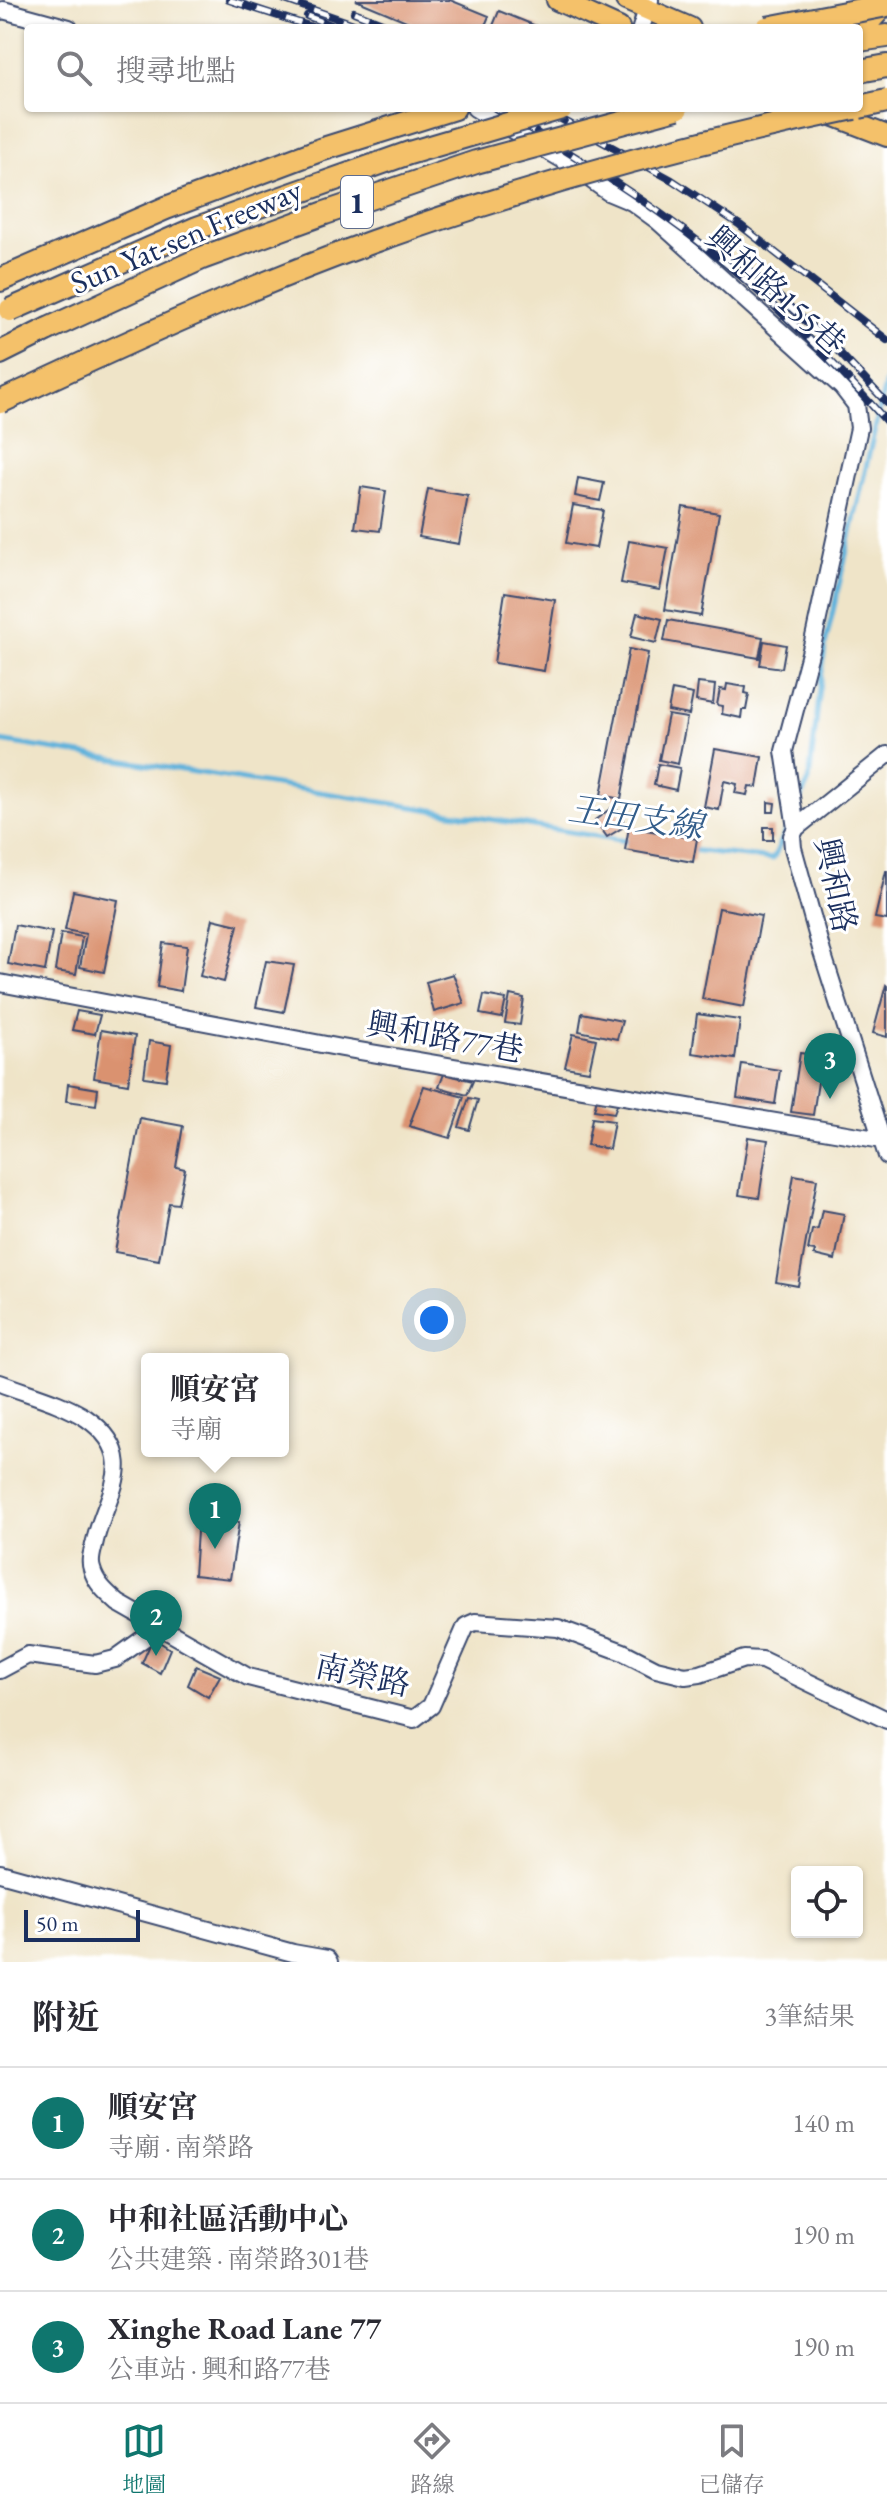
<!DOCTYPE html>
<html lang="zh-TW">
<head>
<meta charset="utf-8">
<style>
  body { margin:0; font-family:"EB Garamond","Noto Serif TC",serif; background:#f2f2f3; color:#2b2b33 }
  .controls { position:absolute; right:24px; bottom:24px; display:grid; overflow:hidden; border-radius:8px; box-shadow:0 2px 6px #0004 }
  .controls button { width:72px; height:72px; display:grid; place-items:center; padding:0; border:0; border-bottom:2px solid #e1e1e2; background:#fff; color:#2b2b33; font:40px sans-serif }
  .scale { position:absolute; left:24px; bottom:20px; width:116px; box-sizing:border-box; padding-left:8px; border:4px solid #1b2f5e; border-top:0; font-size:22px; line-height:28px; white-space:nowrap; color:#1b2f5e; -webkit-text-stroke:6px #fff; paint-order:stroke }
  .you { position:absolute; left:434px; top:1320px; width:28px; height:28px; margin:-20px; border:6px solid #fff; border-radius:50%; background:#1a73e8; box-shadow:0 0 0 12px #1a73e833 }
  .badge { display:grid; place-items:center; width:52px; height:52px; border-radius:50%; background:#0f766e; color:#fff; font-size:26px; font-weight:700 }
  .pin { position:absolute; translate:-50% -66px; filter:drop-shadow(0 2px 4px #0008) }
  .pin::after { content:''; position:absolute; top:42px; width:28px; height:24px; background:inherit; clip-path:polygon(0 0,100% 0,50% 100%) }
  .popup { position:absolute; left:141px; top:1353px; width:148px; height:104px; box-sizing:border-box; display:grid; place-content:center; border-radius:8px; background:#fff; filter:drop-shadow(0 2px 6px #0005); font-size:26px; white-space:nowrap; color:#7c7c81 }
  .popup b { font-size:30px; color:#2b2b33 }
  .popup::after { content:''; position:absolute; left:50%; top:100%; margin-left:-16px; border:16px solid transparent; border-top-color:#fff }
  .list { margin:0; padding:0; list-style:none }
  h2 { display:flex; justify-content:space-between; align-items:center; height:104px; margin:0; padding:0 32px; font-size:34px }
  h2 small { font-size:26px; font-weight:400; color:#7c7c81 }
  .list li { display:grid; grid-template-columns:52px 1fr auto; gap:24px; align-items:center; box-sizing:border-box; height:112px; padding:0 32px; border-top:2px solid #e1e1e2 }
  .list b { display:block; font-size:30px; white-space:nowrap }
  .list p { margin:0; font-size:26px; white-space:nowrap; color:#7c7c81 }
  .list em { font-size:26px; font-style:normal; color:#7c7c81 }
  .icon { flex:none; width:44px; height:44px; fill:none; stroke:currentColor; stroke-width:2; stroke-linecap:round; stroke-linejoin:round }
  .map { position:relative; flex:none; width:887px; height:1962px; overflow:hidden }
  .search { position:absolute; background:#fff; box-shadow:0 2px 6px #0004; left:24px; right:24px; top:24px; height:88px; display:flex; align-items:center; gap:20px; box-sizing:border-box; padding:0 28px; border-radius:8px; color:#7c7c81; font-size:30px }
  .sheet { height:440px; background:#fff }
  nav { display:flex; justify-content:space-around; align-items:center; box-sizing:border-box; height:112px; border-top:2px solid #e1e1e2; background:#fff; font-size:22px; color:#7c7c81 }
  nav a { display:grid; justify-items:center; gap:4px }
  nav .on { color:#0f766e }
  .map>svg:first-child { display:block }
</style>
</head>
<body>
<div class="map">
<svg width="887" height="1962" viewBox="0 0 887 1962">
  <rect width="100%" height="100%" fill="#fff"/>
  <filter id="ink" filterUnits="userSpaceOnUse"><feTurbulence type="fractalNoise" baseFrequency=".0125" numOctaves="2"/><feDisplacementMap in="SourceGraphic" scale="16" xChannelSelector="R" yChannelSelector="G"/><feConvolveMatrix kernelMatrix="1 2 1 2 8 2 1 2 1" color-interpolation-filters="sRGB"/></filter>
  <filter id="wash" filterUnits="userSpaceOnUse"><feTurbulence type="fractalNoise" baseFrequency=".006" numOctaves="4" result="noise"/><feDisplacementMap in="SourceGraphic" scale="32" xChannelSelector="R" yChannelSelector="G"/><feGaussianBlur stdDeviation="1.8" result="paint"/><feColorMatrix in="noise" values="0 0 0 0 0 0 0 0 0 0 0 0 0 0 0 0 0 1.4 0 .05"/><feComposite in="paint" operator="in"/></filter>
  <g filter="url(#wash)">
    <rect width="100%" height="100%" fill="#efe4c8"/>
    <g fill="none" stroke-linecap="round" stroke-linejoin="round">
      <path stroke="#60b2db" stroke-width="5" d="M 0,741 L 633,842
        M 798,804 L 809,781 L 825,646 L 887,376
        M 690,850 L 773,859 L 791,820"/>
    </g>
    <g id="blocks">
      <path fill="#da9270" d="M 356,0 L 450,0 L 489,16 L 484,28 L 423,28 Z
        M 499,11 L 541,28 L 492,28 Z
        M 578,478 L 604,483 L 600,501 L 575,496 Z
        M 361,487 L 386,491 L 380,531 L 355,528 Z
        M 428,489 L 468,496 L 459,544 L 419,537 Z
        M 573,505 L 603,510 L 596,548 L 566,543 Z
        M 683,507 L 719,513 L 701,616 L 665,610 Z
        M 629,541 L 668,548 L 660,590 L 621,583 Z
        M 505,592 L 555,600 L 544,671 L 494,663 Z
        M 637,613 L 662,619 L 656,643 L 631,637 Z
        M 668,620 L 763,637 L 759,658 L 664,641 Z
        M 764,641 L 786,645 L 782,668 L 760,665 Z
        M 629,649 L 648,653 L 621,799 L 601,795 Z
        M 698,683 L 715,685 L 713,704 L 696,701 Z
        M 727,684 L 746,687 L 745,693 L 749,694 L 746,710 L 742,710 L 741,718 L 722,714 L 723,706 L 717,705 L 720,689 L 726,690 Z
        M 672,690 L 693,694 L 689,715 L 668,711 Z
        M 668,715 L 687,718 L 678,764 L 659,760 Z
        M 715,749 L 762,757 L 757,787 L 749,786 L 747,795 L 735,793 L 737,784 L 724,781 L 719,810 L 704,807 Z
        M 658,764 L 680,768 L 676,790 L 654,785 Z
        M 768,802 L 775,803 L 774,812 L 768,812 Z
        M 614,806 L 623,819 L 622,828 L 607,837 L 595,820 Z
        M 629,827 L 697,839 L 693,862 L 625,850 Z
        M 764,827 L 773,827 L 773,840 L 764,840 Z
        M 886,871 L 887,871 L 887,920 L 875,918 Z
        M 73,891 L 118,900 L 104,972 L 80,967 L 86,934 L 65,930 Z
        M 719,908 L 761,916 L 744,1007 L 702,999 Z
        M 213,919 L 238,925 L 224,982 L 200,976 Z
        M 15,925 L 52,932 L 45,971 L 8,964 Z
        M 61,933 L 82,937 L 76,974 L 55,971 Z
        M 163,943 L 187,946 L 181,991 L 157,987 Z
        M 266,961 L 294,965 L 284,1012 L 256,1007 Z
        M 453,974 L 464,1003 L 434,1012 L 426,982 Z
        M 886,985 L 887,986 L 887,1037 L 873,1033 Z
        M 484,995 L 506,999 L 502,1018 L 480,1014 Z
        M 510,995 L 524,998 L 520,1025 L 505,1023 Z
        M 77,1011 L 100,1015 L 95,1034 L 72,1030 Z
        M 582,1013 L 622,1021 L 617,1039 L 579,1031 Z
        M 697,1014 L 740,1020 L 735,1059 L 692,1053 Z
        M 101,1030 L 135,1036 L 128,1084 L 94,1078 Z
        M 573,1034 L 596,1039 L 589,1071 L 565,1067 Z
        M 149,1041 L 171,1045 L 166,1080 L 144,1077 Z
        M 800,1053 L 822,1056 L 813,1115 L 791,1112 Z
        M 742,1064 L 780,1070 L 775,1104 L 737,1098 Z
        M 444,1074 L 473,1081 L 467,1095 L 439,1087 Z
        M 68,1084 L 98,1089 L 96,1105 L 66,1101 Z
        M 424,1086 L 464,1097 L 450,1138 L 409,1126 Z
        M 469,1098 L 478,1100 L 469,1130 L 459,1127 Z
        M 597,1098 L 618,1102 L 614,1113 L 594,1110 Z
        M 140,1118 L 183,1126 L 176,1167 L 185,1169 L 178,1204 L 169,1203 L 159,1260 L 115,1252 Z
        M 592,1118 L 614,1121 L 609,1149 L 587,1145 Z
        M 748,1137 L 768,1140 L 759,1198 L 739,1195 Z
        M 794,1175 L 817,1179 L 798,1286 L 776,1282 Z
        M 822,1210 L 844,1214 L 835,1260 L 814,1255 L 815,1251 L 808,1250 L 812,1230 L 818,1229 Z
        M 198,1517 L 239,1522 L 230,1579 L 194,1575 Z
        M 153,1638 L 170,1649 L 160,1673 L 142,1663 Z
        M 196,1666 L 220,1676 L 208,1697 L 188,1685 Z"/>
    </g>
  </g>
  <g filter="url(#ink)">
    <use href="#blocks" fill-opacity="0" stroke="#3b4a6e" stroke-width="2"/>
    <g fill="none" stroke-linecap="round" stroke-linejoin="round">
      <g stroke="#3b4a6e" stroke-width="20">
        <path id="minor" d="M 0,11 L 3,10 L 69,28
          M 641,28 L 650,0
          M 475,108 L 565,161 L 608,192 L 632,202 L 658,221 L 842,387 L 856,405 L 859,428 L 813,642 L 784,751 L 796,828
          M 887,755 L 796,828 L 792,836 L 793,848 L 822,952 L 887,1156
          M 0,983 L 342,1048 L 882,1140
          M 0,1383 C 28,1394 61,1402 86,1418 C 144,1458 104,1496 94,1545 C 92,1553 89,1561 92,1569 C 96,1584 107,1593 118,1603 L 248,1677 L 414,1719 L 431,1706 L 466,1626 L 475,1622 L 558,1628 L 623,1652 L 656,1669 L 685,1676 L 700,1674 L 744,1659 L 762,1660 L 887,1720
          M 0,1670 L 28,1655 L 95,1664 L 115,1659 L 161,1626
          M 0,1873 L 293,1953 L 327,1959 L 329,1962"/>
      </g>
      <g stroke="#3b4a6e" stroke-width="24">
        <path id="major" d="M 557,0 L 619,28
          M 626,0 L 690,28
          M 822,111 L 887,136"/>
      </g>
      <g stroke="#3b4a6e" stroke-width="26">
        <path id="highway" d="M 859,39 L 866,24 L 887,1
          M 859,40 L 887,36
          M 859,71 L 887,66
          M 0,280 L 166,208 L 320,150 L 454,108
          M 0,353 L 48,329"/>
      </g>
      <use href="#minor" stroke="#fff" stroke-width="16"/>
      <use href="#major" stroke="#f4c16a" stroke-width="20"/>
      <use href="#highway" stroke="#f4c16a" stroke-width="22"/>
      <g stroke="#1b2f5e" stroke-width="8">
        <path id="rail" d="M 229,0 L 315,28
          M 285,0 L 365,28
          M 354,12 L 395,28
          M 307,16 L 339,28
          M 495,108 C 568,151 641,196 708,249 C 773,300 832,360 887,422
          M 541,108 L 672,180 L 740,225 L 887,340
          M 741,262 L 836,349 L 887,403"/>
      </g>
      <use href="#rail" stroke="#fff" stroke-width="5" stroke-dasharray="15" stroke-linecap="butt"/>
      <g stroke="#3b4a6e" stroke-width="26" stroke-linecap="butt">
        <path id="highway-bridge" d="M 767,28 L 887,5
          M 859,107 L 887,101
          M 10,310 L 197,228 L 409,153 L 562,108
          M 48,329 L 202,258 L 325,213 L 476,162 L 677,108
          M 0,402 C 122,345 245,288 372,242 C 529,186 691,142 854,108"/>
      </g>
      <use href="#highway-bridge" stroke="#f4c16a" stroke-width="22"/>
    </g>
  </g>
  <g text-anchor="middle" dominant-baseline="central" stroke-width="6" stroke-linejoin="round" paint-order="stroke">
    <rect fill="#fff" stroke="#5f6d8e" stroke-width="2" x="341" y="176" width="32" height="52" rx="6"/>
    <g font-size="30" font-weight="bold" fill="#1b2f5e">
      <text x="357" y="202">1</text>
    </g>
    <g font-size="32" fill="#1b2f5e" stroke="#fff">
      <text transform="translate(186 236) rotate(-23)">Sun Yat-sen Freeway</text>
      <text transform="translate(776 290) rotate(42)">興和路155巷</text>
      <text transform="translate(836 885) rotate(78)">興和路</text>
      <text transform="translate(445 1037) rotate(10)">興和路77巷</text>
      <text transform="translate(363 1675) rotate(12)">南榮路</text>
    </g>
    <g font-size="34" font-style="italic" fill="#335d8a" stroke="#fff">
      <text transform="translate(636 817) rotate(8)">王田支線</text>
    </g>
  </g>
</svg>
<div class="controls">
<button><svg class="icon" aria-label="locate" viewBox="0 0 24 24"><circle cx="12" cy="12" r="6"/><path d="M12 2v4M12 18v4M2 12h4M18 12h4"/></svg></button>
</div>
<div class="scale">50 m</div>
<div class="you"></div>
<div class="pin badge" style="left:215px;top:1549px">1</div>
<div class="popup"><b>順安宮</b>寺廟</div>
<div class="pin badge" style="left:156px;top:1656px">2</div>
<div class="pin badge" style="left:830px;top:1099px">3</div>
<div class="search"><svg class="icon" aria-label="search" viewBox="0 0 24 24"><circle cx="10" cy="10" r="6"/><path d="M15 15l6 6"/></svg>搜尋地點</div>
</div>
<section class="sheet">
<h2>附近<small>3筆結果</small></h2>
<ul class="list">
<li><span class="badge">1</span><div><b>順安宮</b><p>寺廟 · 南榮路</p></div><em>140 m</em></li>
<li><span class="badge">2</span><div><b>中和社區活動中心</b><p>公共建築 · 南榮路301巷</p></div><em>190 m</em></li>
<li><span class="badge">3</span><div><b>Xinghe Road Lane 77</b><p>公車站 · 興和路77巷</p></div><em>190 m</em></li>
</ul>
</section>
<nav>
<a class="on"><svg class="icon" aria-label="map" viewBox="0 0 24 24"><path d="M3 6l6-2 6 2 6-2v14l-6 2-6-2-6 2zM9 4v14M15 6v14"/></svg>地圖</a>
<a><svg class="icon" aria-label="directions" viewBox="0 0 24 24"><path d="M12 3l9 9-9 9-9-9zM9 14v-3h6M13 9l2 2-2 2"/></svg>路線</a>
<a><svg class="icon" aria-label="saved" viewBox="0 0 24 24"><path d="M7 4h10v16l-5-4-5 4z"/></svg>已儲存</a>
</nav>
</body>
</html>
